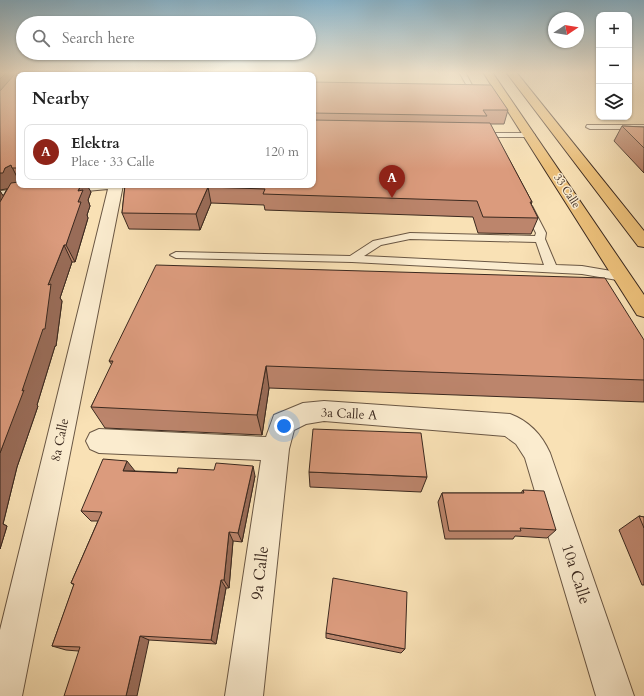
<!DOCTYPE html>
<html lang="en">
<head>
<meta charset="utf-8">
<style>
  body { margin:0; font-family:Cardo,serif; background:#f6f6f6; color:#222 }
  .controls { position:absolute; right:12px; top:12px; display:grid; overflow:hidden; border-radius:8px; box-shadow:0 1px 3px #0004 }
  .controls button { width:36px; height:36px; display:grid; place-items:center; padding:0; border:0; border-bottom:1px solid #e0e0e0; background:#fff; color:#222; font:20px sans-serif }
  .compass { position:absolute; left:548px; top:12px; width:36px; height:36px; border-radius:50%; background:#fff; box-shadow:0 1px 3px #0004; rotate:78deg }
  .you { position:absolute; left:284px; top:426px; width:14px; height:14px; margin:-10px; border:3px solid #fff; border-radius:50%; background:#1a73e8; box-shadow:0 0 0 6px #1a73e833 }
  .badge { display:grid; place-items:center; width:26px; height:26px; border-radius:50%; background:#8f2418; color:#fff; font-size:13px; font-weight:700 }
  .pin { position:absolute; translate:-50% -33px; filter:drop-shadow(0 1px 2px #0008) }
  .pin::after { content:''; position:absolute; top:21px; width:14px; height:12px; background:inherit; clip-path:polygon(0 0,100% 0,50% 100%) }
  .list { margin:0; padding:0; list-style:none }
  h2 { display:flex; justify-content:space-between; align-items:center; height:52px; margin:0; padding:0 16px; font-size:17px }
  h2 small { font-size:13px; font-weight:400; color:#767676 }
  .list li { display:grid; grid-template-columns:26px 1fr auto; gap:12px; align-items:center; box-sizing:border-box; height:56px; margin:0 8px 8px; padding:0 8px; border:1px solid #e0e0e0; border-radius:8px }
  .list b { display:block; font-size:15px; white-space:nowrap }
  .list p { margin:0; font-size:13px; white-space:nowrap; color:#767676 }
  .list em { font-size:13px; font-style:normal; color:#767676 }
  .icon { flex:none; width:22px; height:22px; fill:none; stroke:currentColor; stroke-width:2; stroke-linecap:round; stroke-linejoin:round }
  .map { position:relative; flex:none; width:644px; height:696px; overflow:hidden }
  .search { position:absolute; background:#fff; box-shadow:0 1px 3px #0004; left:16px; top:16px; width:300px; height:44px; display:flex; align-items:center; gap:10px; box-sizing:border-box; padding:0 14px; border-radius:22px; color:#767676; font-size:15px }
  .panel { position:absolute; background:#fff; box-shadow:0 1px 3px #0004; left:16px; top:72px; width:300px; height:116px; border-radius:8px }
  .map>svg:first-child { display:block }
</style>
</head>
<body>
<div class="map">
<svg width="644" height="696" viewBox="0 0 644 696">
  <rect width="100%" height="100%" fill="#f9e1b5"/>
  <filter id="stains"><feTurbulence type="fractalNoise" baseFrequency=".005" numOctaves="4"/><feColorMatrix values="0 0 0 0 .2 0 0 0 0 .09 0 0 0 0 .02 0 0 0 .5 -.17"/></filter>
  <radialGradient id="worn" r=".72"><stop offset=".6" stop-color="#630" stop-opacity="0"/><stop offset="1" stop-color="#630" stop-opacity=".3"/></radialGradient>
  <g fill="none" stroke-linecap="round" stroke-linejoin="round">
    <g stroke="#6a5744" stroke-width="2">
      <path id="service" d="M 459,72 L 465,72 L 472,85 L 471,86 L 467,86 Z
        M 587,125 L 644,125 L 644,129 L 590,129 L 586,127 Z
        M 474,133 L 531,133 L 535,135 L 531,137 L 474,137 Z
        M 527,203 L 532,206 L 546,233 L 545,239 L 556,265 L 582,266 L 623,273 L 627,274 L 629,277 L 627,280 L 623,281 L 582,274 L 352,262 L 176,258 L 170,255 L 176,252 L 350,256 L 373,241 L 410,233 L 535,236 L 536,233 L 522,206 ZM 410,239 L 536,242 L 544,265 L 364,256 L 381,245 Z"/>
    </g>
    <g stroke="#6a5744" stroke-width="2">
      <path id="minor" d="M 135,72 L 143,72 L 144,75 L 134,75 Z
        M 61,185 L 123,185 L 22,696 L 0,696 L 0,630 L 108,189 L 0,199 L 0,191 Z
        M 324,401 L 510,414 C 529,421 542,435 550,453 L 634,696 L 596,696 L 525,458 L 516,444 L 505,436 L 324,421 L 306,424 L 294,430 L 289,449 L 263,696 L 225,696 L 261,460 L 99,453 L 90,449 L 86,441 L 90,433 L 99,429 L 266,437 L 274,415 L 303,403 Z"/>
    </g>
    <g stroke="#3b291f" stroke-width="2">
      <path id="primary" d="M 483,72 L 492,72 L 644,295 L 644,317 L 637,315 Z
        M 506,72 L 516,72 L 644,231 L 644,247 L 638,246 Z"/>
    </g>
    <use href="#service" fill="#fbeccf" fill-rule="evenodd"/>
    <use href="#minor" fill="#fbeccf" fill-rule="evenodd"/>
    <use href="#primary" fill="#ecc07a" fill-rule="evenodd"/>
  </g>
  <path fill="#bc856c" stroke="#3b291f" d="M 0,72 L 128,72 L 129,75 L 19,75 L 19,181 L 16,183 L 91,192 L 88,200 L 90,206 L 87,215 L 88,218 L 75,262 L 72,262 L 60,298 L 62,301 L 56,346 L 55,346 L 37,405 L 38,406 L 17,467 L 3,524 L 7,526 L 0,549 L 0,191 L 3,196 L 7,189 Z
    M 313,82 L 508,110 L 504,124 L 490,124 L 532,202 L 531,205 L 538,218 L 531,234 L 478,233 L 473,217 L 265,210 L 264,205 L 211,203 L 200,230 L 129,229 L 122,213 L 125,185 L 313,185 Z
    M 622,126 L 644,127 L 644,173 L 614,141 Z
    M 644,340 L 644,402 L 269,388 L 262,435 L 105,428 L 91,407 L 112,365 L 109,361 Z
    M 135,471 L 255,476 L 242,542 L 233,541 L 229,588 L 226,588 L 216,644 L 149,640 L 78,651 L 66,650 L 52,646 L 74,585 L 71,583 L 98,521 L 91,521 L 81,511 Z
    M 309,472 L 427,477 L 421,492 L 310,487 Z
    M 523,490 L 556,530 L 547,538 L 515,536 L 513,539 L 445,539 L 438,502 L 442,493 L 521,493 Z
    M 639,516 L 644,517 L 644,585 L 642,585 L 619,530 Z
    M 326,633 L 405,649 L 401,653 L 326,638 Z"/>
  <path fill="#996c58" stroke="#3b291f" d="M 7,72 L 16,72 L 0,100 L 0,79 Z
    M 123,72 L 128,72 L 129,75 L 122,75 Z
    M 11,165 L 19,181 L 14,184 L 12,188 L 0,190 L 0,173 L 5,168 Z
    M 81,185 L 87,185 L 91,192 L 88,200 L 90,206 L 87,215 L 88,218 L 75,262 L 66,245 L 78,202 L 78,191 Z
    M 208,187 L 211,203 L 200,230 L 196,214 Z
    M 0,191 L 6,200 L 0,211 Z
    M 64,245 L 72,262 L 60,298 L 62,301 L 56,346 L 55,346 L 37,405 L 38,406 L 17,467 L 3,524 L 7,526 L 0,549 L 0,453 L 22,391 L 48,285 Z
    M 266,366 L 269,388 L 262,435 L 257,415 Z
    M 127,461 L 135,471 L 123,471 Z
    M 253,466 L 255,476 L 242,542 L 238,533 Z
    M 229,532 L 233,541 L 229,588 L 224,580 Z
    M 221,580 L 226,588 L 216,644 L 211,640 Z
    M 140,636 L 149,640 L 137,696 L 126,696 Z"/>
  <path fill="#db9b7d" stroke="#3b291f" d="M 0,72 L 7,72 L 0,79 Z
    M 14,72 L 123,72 L 122,75 L 19,75 L 19,171 L 17,172 L 18,168 L 12,168 L 11,165 L 5,168 L 3,173 L 0,173 L 0,91 L 14,75 Z
    M 313,82 L 491,85 L 508,110 L 483,110 L 487,116 L 313,113 Z
    M 313,120 L 490,123 L 532,202 L 530,202 L 538,218 L 483,217 L 477,201 L 263,194 L 265,189 L 208,187 L 196,214 L 122,213 L 125,185 L 313,185 Z
    M 622,126 L 644,127 L 644,148 Z
    M 19,182 L 19,185 L 81,185 L 78,191 L 83,190 L 78,202 L 81,202 L 66,245 L 64,245 L 48,285 L 51,284 L 45,329 L 43,329 L 22,391 L 24,390 L 0,453 L 0,202 L 11,183 Z
    M 156,265 L 605,278 L 644,340 L 644,380 L 266,366 L 257,415 L 91,407 L 113,361 L 109,361 Z
    M 313,429 L 421,433 L 427,477 L 309,472 Z
    M 103,459 L 127,461 L 123,471 L 177,473 L 178,468 L 214,470 L 216,463 L 253,466 L 238,533 L 229,532 L 224,580 L 221,580 L 211,640 L 140,636 L 126,696 L 64,696 L 80,647 L 52,646 L 74,584 L 71,583 L 102,512 L 81,511 Z
    M 523,490 L 544,491 L 556,530 L 520,528 L 521,531 L 449,531 L 442,493 L 524,493 Z
    M 639,516 L 644,517 L 644,528 Z
    M 333,578 L 407,592 L 405,649 L 326,633 Z"/>
  <linearGradient id="sky" x2="0" y2="1"><stop stop-color="#8ab8d1"/><stop offset="0.43" stop-color="#fcf2de"/><stop offset="1" stop-color="#fcf2de" stop-opacity="0"/></linearGradient>
  <rect width="644" height="169" fill="url(#sky)"/>
  <g text-anchor="middle" dominant-baseline="central" stroke-width="3" stroke-linejoin="round" paint-order="stroke">
    <g font-size="11" fill="#3b291f" stroke="#fbeccf">
      <text transform="translate(567 191) rotate(57)">33 Calle</text>
    </g>
    <g font-size="13" fill="#3b291f" stroke="#fbeccf">
      <text transform="translate(349 414) rotate(3)">3a Calle A</text>
      <text transform="translate(60 440) rotate(-78)">8a Calle</text>
    </g>
    <g font-size="16" fill="#3b291f" stroke="#fbeccf">
      <text transform="translate(260 573) rotate(-83)">9a Calle</text>
      <text transform="translate(576 574) rotate(72)">10a Calle</text>
    </g>
  </g>
  <rect width="100%" height="100%" filter="url(#stains)"/>
  <rect width="100%" height="100%" fill="url(#worn)"/>
</svg>
<div class="controls">
<button>+</button>
<button>−</button>
<button><svg class="icon" aria-label="layers" viewBox="0 0 24 24"><path d="M12 4l9 5-9 5-9-5zM3 14l9 5 9-5"/></svg></button>
</div>
<svg class="compass" viewBox="-18 -18 36 36"><path d="M0-13l5 13h-10z" fill="#e53935"/><path d="M0 13l5-13h-10z" fill="#767676"/></svg>
<div class="you"></div>
<div class="pin badge" style="left:392px;top:198px">A</div>
<div class="search"><svg class="icon" aria-label="search" viewBox="0 0 24 24"><circle cx="10" cy="10" r="6"/><path d="M15 15l6 6"/></svg>Search here</div>
<section class="panel">
<h2>Nearby<small></small></h2>
<ul class="list">
<li><span class="badge">A</span><div><b>Elektra</b><p>Place · 33 Calle</p></div><em>120 m</em></li>
</ul>
</section>
</div>
</body>
</html>
